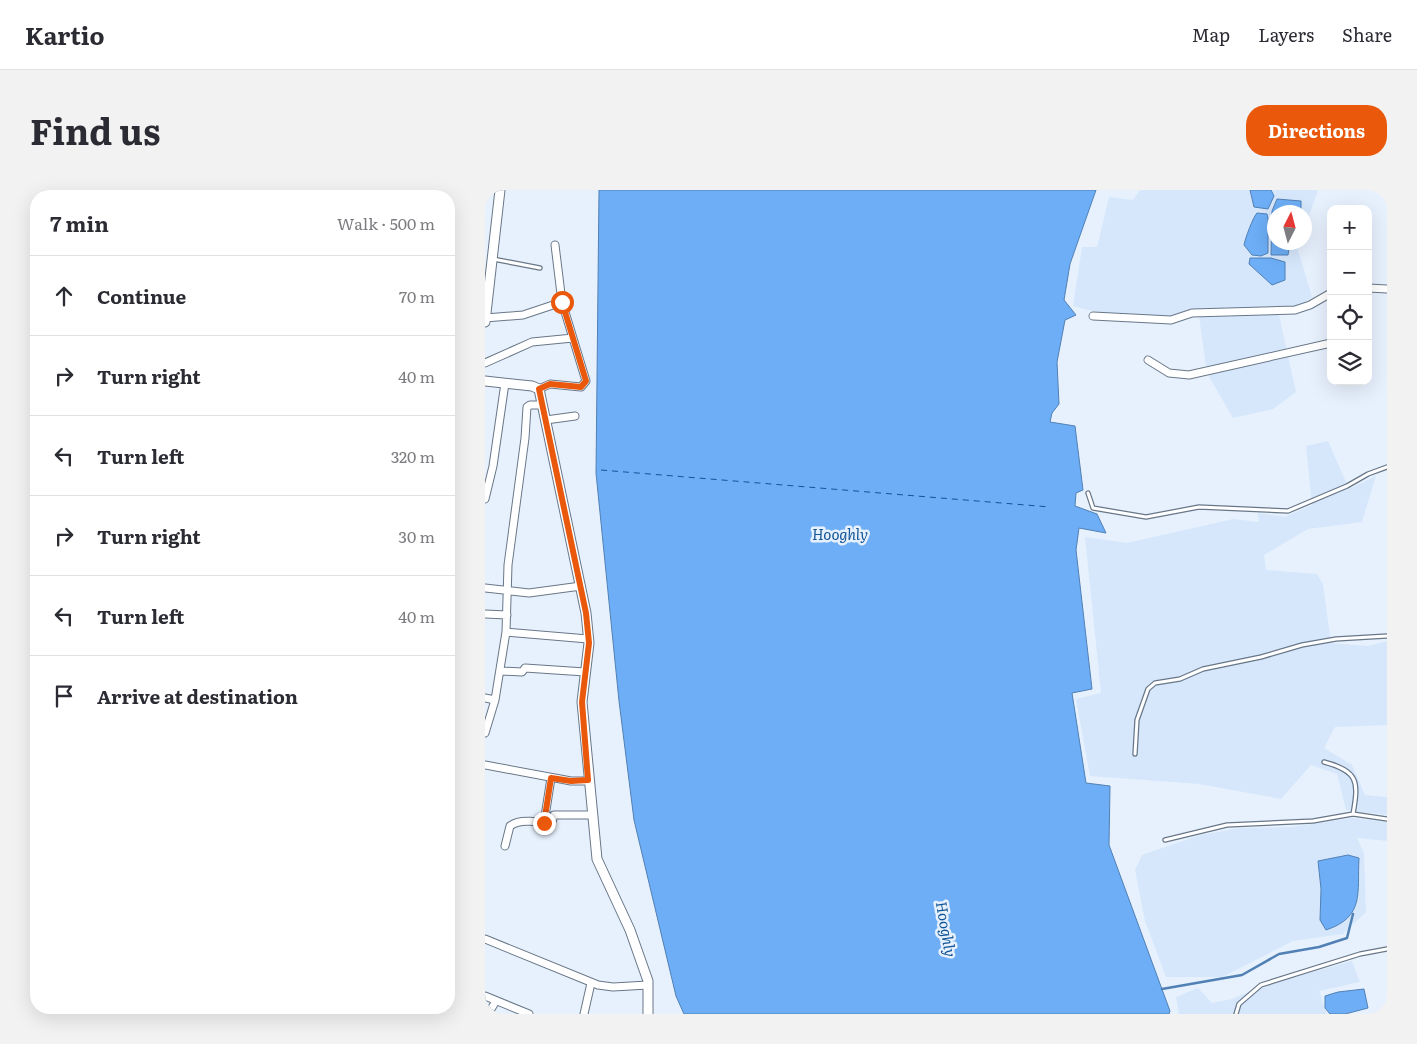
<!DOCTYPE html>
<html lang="en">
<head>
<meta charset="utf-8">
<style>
  body { margin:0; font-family:Literata,serif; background:#f2f2f3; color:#2b2b33 }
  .controls { position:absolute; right:15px; top:15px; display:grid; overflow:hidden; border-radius:10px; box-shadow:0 5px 20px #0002 }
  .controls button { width:45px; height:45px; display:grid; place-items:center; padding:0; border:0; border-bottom:1px solid #e1e1e2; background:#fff; color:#2b2b33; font:25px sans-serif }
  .compass { position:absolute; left:782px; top:15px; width:45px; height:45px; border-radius:50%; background:#fff; box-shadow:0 5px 20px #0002; rotate:6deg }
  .stop { position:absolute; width:15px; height:15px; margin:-11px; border:4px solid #ea580c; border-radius:50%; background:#fff }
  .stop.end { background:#ea580c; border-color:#fff; box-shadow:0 1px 5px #0008 }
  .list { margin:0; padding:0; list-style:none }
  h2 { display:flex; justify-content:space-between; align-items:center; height:65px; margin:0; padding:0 20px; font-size:21px }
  h2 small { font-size:16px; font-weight:400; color:#7c7c81 }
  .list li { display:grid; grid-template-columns:32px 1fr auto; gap:15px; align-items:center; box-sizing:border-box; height:80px; padding:0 20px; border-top:1px solid #e1e1e2 }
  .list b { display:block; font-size:19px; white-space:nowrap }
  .list em { font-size:16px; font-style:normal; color:#7c7c81 }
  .icon { flex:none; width:28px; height:28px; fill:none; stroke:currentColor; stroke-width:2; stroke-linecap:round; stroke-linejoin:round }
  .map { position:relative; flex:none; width:902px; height:824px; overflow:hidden; border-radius:20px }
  header { display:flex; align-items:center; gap:30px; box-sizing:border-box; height:70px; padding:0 25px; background:#fff; border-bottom:1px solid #e1e1e2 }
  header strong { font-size:24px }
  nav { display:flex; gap:28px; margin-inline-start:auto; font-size:18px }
  .intro { display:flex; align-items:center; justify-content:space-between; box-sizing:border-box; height:120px; padding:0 30px }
  h1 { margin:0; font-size:35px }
  .button { padding:12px 22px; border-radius:20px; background:#ea580c; color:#fff; font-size:18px; font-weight:700 }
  main { display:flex; gap:30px; padding:0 30px }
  aside { flex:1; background:#fff; border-radius:20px; box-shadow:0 5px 20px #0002 }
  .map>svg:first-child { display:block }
</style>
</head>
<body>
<header>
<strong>Kartio</strong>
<nav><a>Map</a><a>Layers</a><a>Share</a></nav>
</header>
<div class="intro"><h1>Find us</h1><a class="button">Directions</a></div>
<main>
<aside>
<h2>7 min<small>Walk · 500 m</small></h2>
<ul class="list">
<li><svg class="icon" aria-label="ahead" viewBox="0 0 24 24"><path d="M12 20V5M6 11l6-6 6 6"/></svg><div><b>Continue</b></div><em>70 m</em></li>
<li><svg class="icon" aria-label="right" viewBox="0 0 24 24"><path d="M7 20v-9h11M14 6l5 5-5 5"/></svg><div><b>Turn right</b></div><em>40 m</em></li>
<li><svg class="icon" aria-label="left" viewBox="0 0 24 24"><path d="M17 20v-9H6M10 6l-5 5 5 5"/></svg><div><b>Turn left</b></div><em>320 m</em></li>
<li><svg class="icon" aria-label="right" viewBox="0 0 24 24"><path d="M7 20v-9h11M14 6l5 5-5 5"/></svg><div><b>Turn right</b></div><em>30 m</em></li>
<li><svg class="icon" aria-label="left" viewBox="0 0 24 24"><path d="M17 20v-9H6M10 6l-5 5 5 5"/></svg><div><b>Turn left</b></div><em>40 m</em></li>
<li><svg class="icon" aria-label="arrive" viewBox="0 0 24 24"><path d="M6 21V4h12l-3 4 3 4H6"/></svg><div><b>Arrive at destination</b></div></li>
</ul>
</aside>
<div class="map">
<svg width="902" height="824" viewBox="0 0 902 824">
  <rect width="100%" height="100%" fill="#e7f1fd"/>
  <path fill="#d6e7fc" d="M 655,0 L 833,0 L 820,37 L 819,22 L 789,22 L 789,52 L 814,53 L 812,57 L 827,107 L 813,117 L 792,116 L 811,202 L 788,219 L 748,228 L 722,183 L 713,120 L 683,127 L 616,123 L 588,116 L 597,57 L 612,57 L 624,7 L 648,10 Z
    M 843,251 L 864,299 L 891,286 L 877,332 L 823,339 L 779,365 L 781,380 L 832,384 L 838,394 L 846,453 L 883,456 L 902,451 L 902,535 L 850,537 L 839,558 L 867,575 L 880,605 L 902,607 L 902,625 L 861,620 L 852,584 L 826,575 L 796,609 L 714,594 L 605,586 L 591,509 L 616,503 L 600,347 L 642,353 L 748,329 L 774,332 L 773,323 L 800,327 L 827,315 L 821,256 Z
    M 867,628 L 902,632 L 902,651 L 872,648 L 879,663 L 881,722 L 858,744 L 808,751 L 737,787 L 681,787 L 660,731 L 650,680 L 657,665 L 715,645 L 756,638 L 807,637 Z
    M 867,771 L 875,792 L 834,801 L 842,824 L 694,824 L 691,807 L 713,798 L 727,813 L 747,809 L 781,795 Z"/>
  <path fill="#6daef6" stroke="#5180b4" d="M 114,0 L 611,0 L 585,74 L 579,110 L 591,125 L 580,130 L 572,172 L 574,214 L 567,223 L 565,232 L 590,236 L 598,300 L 591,303 L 590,316 L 612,324 L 621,343 L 594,338 L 591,360 L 607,499 L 587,503 L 601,593 L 625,596 L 624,655 L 685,821 L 684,824 L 199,824 L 191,806 L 149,630 L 134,511 L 111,283 Z
    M 765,0 L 786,0 L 789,6 L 783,19 L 769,17 Z
    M 792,9 L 816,11 L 816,22 L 789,22 L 789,52 L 805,53 L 803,65 L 786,65 L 787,21 Z
    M 772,23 L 782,24 L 783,28 L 783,63 L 776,66 L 767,65 L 759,55 C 760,49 768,27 772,23 Z
    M 765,68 L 786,68 L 800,72 L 800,90 L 787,95 L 764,74 Z
    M 863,665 L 874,668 C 872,703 880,727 841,740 L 835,730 L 836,699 L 833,671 Z
    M 879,799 L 883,818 L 860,824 L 845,824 L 840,818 L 840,806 L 853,802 Z"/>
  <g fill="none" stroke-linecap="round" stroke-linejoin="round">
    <path stroke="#5180b4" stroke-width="2.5" d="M 677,799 L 757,785 L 794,764 L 834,757 L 862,748 L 868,724"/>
    <path stroke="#125596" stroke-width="1" stroke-dasharray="6 5" stroke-linecap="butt" d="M 116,280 L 565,317"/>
    <g stroke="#687788" stroke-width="5.5">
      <path id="service" d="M 8,69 L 55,78
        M 603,303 L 608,318 L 661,327 L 714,317 L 803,321 L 862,296 L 883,284 L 902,277
        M 650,564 L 652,530 L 663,499 L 670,493 L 695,489 L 718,479 L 776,467 L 817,455 L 851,449 L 902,446
        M 839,572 C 873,581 874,591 868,624
        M 680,650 L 742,635 L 828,631 L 868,624 L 902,629
        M 751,824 L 754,814 L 776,795 L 875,764 L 902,759"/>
    </g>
    <g stroke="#687788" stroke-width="9">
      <path id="minor" d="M 883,98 L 902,99
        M 608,126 L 686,130 L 707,123 L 810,120 L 825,115 L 846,103
        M 0,128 L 38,125 L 77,112
        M 663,170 L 684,183 L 704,185 L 846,153
        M 0,173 L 47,152 L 88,148
        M 54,199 L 65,194 L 96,197 L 101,191 L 77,112 L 70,55
        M 61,230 L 90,226
        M 0,309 L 8,276 L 20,193
        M 0,398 L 44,403 L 96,396
        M 0,424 L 22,425
        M 21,442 L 103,449
        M 16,481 L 37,482 L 40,478 L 100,482
        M 0,508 L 10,510
        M 0,543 L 10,510 L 21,442 L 23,375 L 40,248 L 42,217 L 45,215 L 57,215
        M 0,575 L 86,591 L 103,591
        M 59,633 L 66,588
        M 20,656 L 25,636 C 36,628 53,632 66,635 L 69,625 L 106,625
        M 0,749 L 113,795 L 128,797 L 163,795
        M 0,806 L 44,824
        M 3,824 L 11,811
        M 99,824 L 106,793"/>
    </g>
    <g stroke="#687788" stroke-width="11">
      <path id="tertiary" d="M 0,132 L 15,0
        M 0,191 L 47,196 L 54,199 L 101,423 L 104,453 L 97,512 L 112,669 L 145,740 L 163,791 L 163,824"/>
    </g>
    <use href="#service" stroke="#fff" stroke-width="3"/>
    <use href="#minor" stroke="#fff" stroke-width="7"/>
    <use href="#tertiary" stroke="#fff" stroke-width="9"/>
  </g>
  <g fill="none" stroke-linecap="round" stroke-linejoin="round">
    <path stroke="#ea580c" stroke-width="6" d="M 59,633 L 66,588 L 86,591 L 103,590 L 97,512 L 104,453 L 101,423 L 54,199 L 65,194 L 96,197 L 101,191 L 77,112"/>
  </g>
  <g text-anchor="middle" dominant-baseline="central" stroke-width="5" stroke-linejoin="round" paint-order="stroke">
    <g font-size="15" font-style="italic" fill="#125596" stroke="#e7f1fd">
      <text x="355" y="343">Hooghly</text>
      <text transform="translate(462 739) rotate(80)">Hooghly</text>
    </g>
  </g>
</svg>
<div class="controls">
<button>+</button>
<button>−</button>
<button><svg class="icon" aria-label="locate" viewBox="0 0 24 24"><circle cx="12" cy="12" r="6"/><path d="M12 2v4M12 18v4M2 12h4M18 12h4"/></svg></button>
<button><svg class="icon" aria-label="layers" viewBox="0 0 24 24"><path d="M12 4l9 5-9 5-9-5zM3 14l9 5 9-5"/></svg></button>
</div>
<svg class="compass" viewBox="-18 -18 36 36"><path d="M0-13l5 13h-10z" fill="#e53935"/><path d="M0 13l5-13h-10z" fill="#7c7c81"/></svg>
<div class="stop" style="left:77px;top:112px"></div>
<div class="stop end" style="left:59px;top:633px"></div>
</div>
</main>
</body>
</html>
